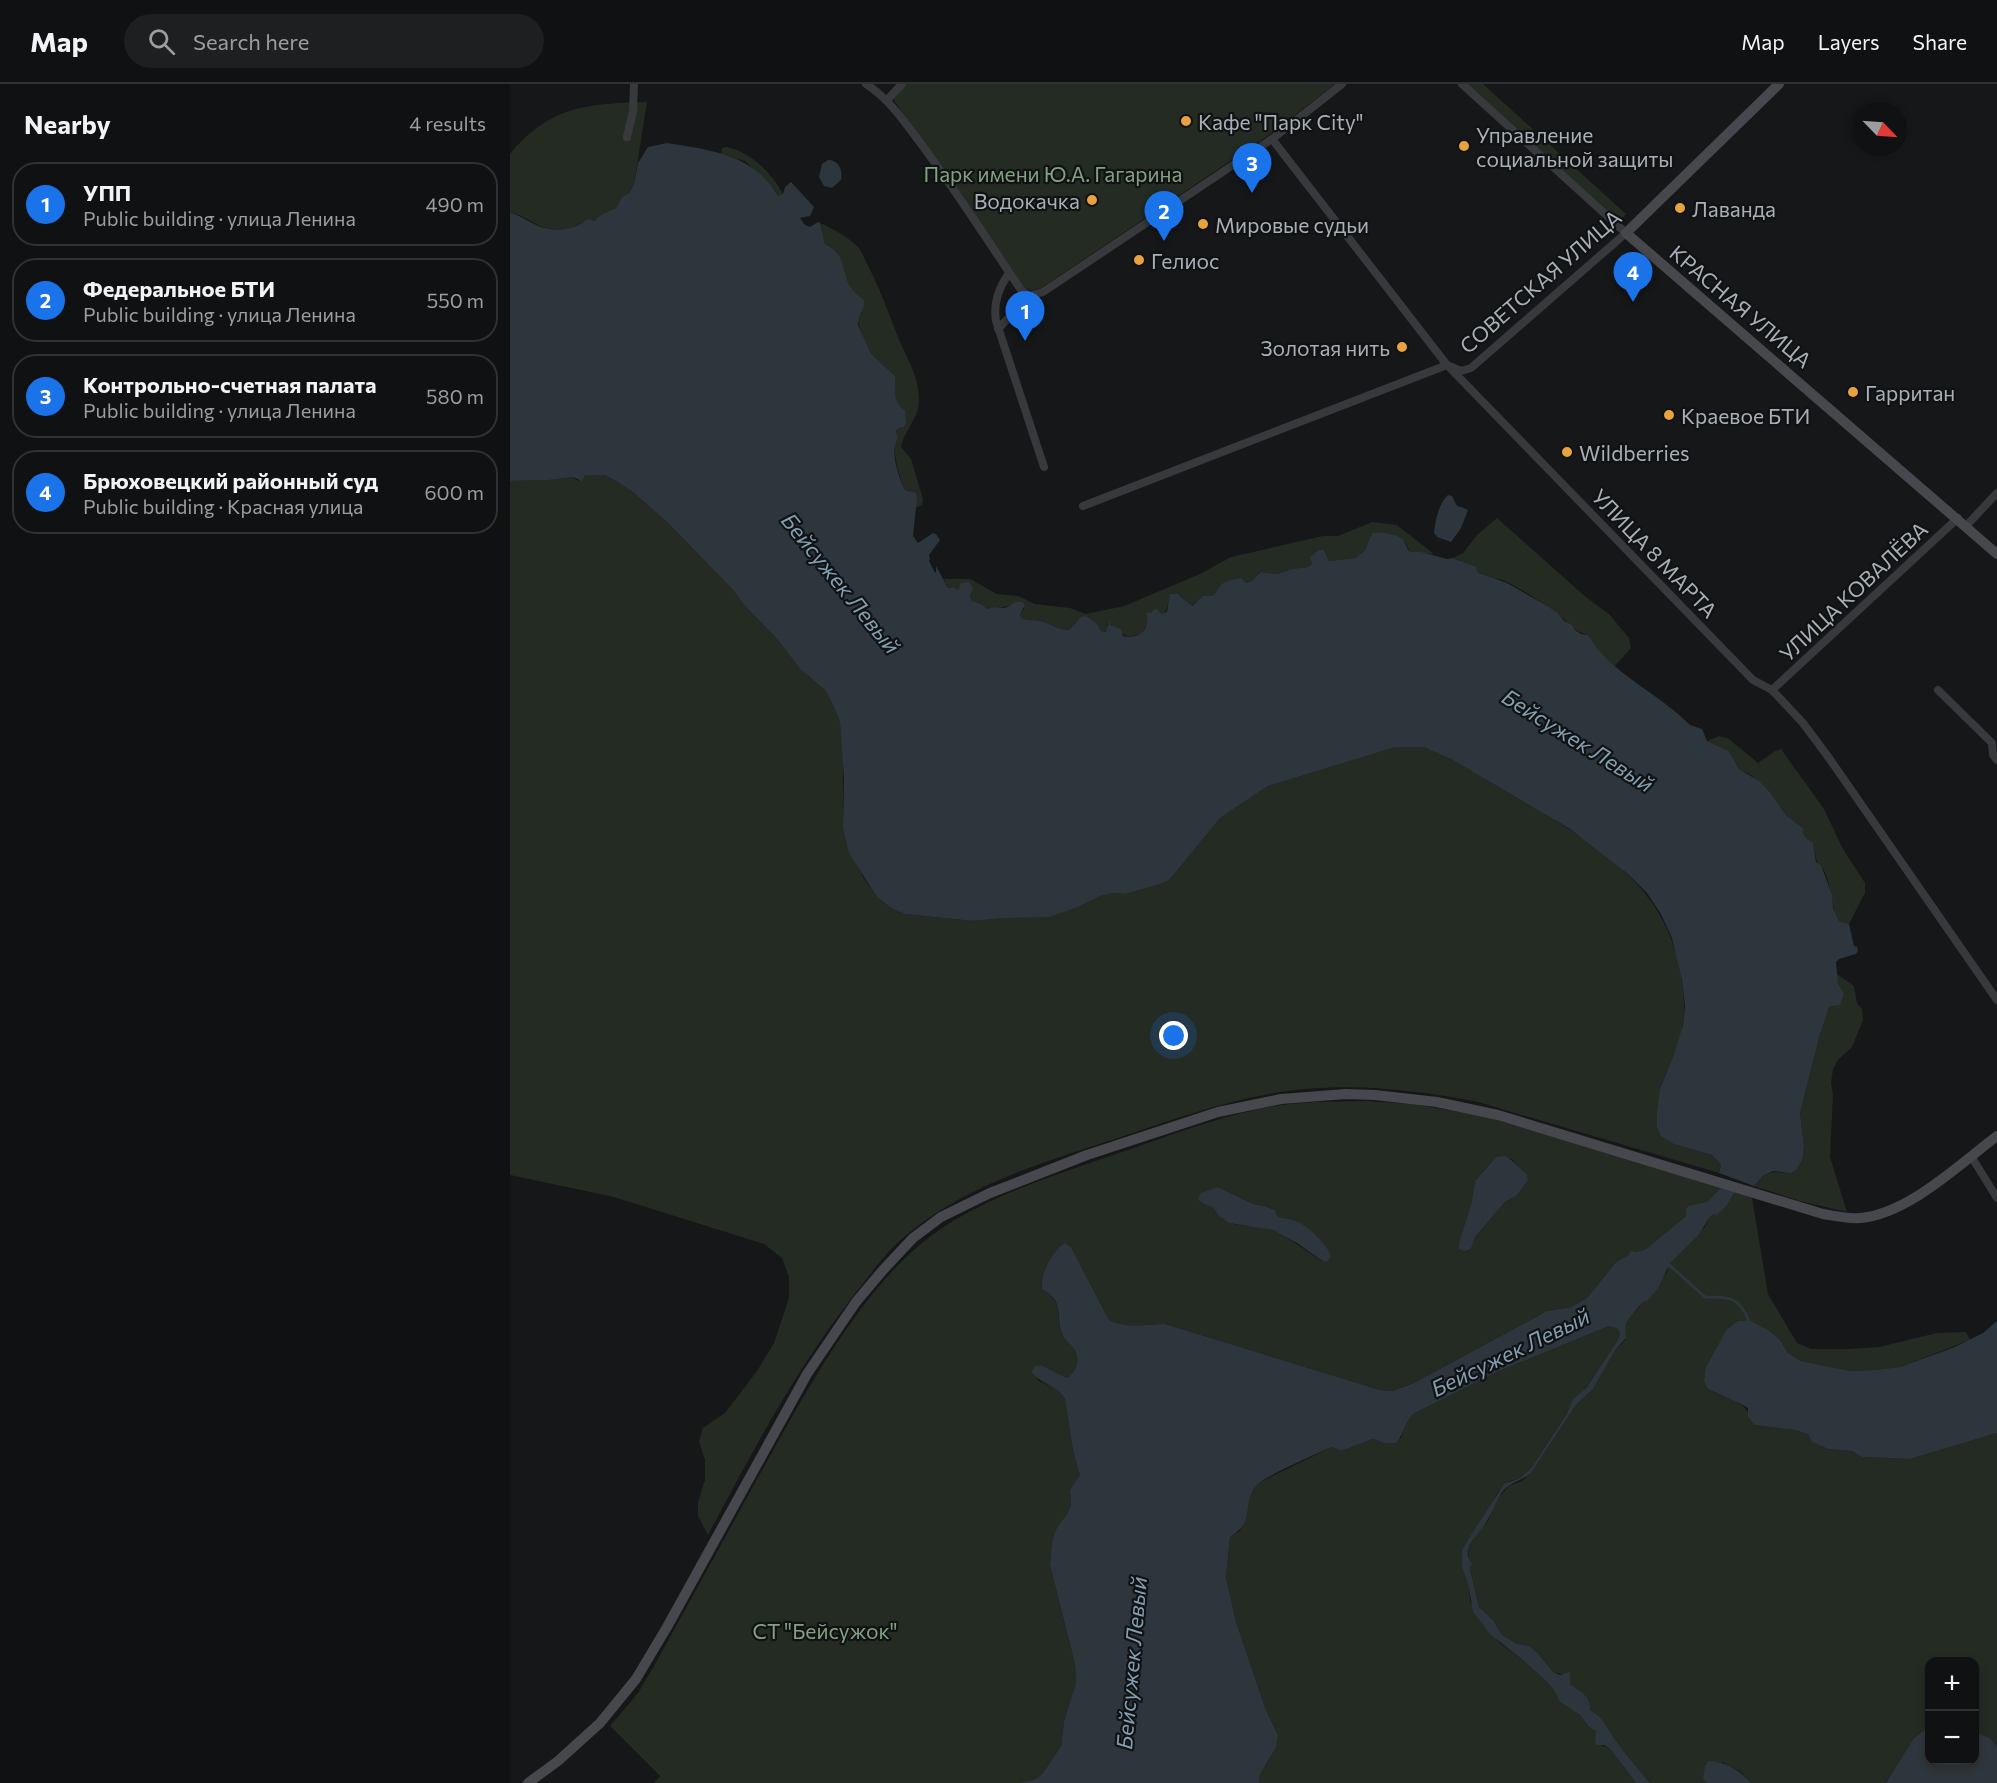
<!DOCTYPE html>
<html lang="en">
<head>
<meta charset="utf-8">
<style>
  body { margin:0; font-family:Commissioner,sans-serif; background:#1e1f20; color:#f1f3f6 }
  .controls { position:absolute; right:18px; bottom:18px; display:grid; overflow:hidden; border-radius:12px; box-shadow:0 3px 9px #0003 }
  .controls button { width:54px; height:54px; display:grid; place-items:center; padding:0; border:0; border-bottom:2px solid #303132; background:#101112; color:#f1f3f6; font:30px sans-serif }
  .compass { position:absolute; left:1343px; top:18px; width:54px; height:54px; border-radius:50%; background:#101112; box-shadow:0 3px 9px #0003; rotate:115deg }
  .you { position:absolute; left:664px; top:952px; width:21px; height:21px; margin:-15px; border:4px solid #fff; border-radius:50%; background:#1a73e8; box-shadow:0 0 0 9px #1a73e833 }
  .badge { display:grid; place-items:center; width:39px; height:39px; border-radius:50%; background:#1a73e8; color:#fff; font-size:20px; font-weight:700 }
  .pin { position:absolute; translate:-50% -50px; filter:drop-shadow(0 2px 3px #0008) }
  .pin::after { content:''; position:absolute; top:32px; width:21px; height:18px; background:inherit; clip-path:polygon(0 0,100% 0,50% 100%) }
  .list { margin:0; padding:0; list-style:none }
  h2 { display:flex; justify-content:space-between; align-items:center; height:78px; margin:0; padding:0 24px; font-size:26px }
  h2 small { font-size:20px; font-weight:400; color:#9c9d9f }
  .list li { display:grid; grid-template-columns:39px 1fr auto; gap:18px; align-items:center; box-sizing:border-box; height:84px; margin:0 12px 12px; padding:0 12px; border:2px solid #303132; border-radius:24px }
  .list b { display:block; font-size:22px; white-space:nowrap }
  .list p { margin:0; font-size:20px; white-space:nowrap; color:#9c9d9f }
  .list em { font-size:20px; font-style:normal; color:#9c9d9f }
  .icon { flex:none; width:33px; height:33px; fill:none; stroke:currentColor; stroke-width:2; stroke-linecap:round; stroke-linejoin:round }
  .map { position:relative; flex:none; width:1487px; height:1699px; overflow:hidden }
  header { display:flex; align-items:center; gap:36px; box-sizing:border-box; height:84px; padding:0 30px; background:#101112; border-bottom:2px solid #303132 }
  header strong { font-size:28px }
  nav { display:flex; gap:33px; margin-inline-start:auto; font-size:21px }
  .search { width:420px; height:54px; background:#1e1f20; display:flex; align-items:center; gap:15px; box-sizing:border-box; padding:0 21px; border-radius:33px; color:#9c9d9f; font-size:22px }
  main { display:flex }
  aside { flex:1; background:#101112 }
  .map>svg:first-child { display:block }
</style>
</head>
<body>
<header>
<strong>Map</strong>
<div class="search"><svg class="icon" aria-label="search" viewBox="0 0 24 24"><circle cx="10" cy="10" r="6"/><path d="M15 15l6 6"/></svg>Search here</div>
<nav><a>Map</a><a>Layers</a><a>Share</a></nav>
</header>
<main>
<aside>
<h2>Nearby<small>4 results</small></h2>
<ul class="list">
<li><span class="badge">1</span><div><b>УПП</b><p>Public building · улица Ленина</p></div><em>490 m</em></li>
<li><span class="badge">2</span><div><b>Федеральное БТИ</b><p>Public building · улица Ленина</p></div><em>550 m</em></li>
<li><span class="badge">3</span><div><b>Контрольно-счетная палата</b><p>Public building · улица Ленина</p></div><em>580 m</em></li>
<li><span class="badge">4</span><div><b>Брюховецкий районный суд</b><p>Public building · Красная улица</p></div><em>600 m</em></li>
</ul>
</aside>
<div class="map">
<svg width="1487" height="1699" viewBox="0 0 1487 1699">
  <rect width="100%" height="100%" fill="#161718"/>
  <path fill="#232b23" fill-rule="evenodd" d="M 396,0 L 825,0 L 759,51 L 531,204 L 522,207 L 514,204 L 383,15 Z
    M 957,0 L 973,0 L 1116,130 L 1109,138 Z
    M 137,18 L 124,100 L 119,109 L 112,113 L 106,124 L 84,137 L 74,138 L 59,145 L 46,146 L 32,143 L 9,131 L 0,129 L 0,70 C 41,21 77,20 137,18 Z
    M 217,63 C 242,69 261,88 273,110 L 268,112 L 265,106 L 235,77 L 211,70 L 212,64 Z
    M 310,139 C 324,145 338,153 349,164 C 352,169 355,175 357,180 C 369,202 377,225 386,248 C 394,270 410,292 409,317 C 409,334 394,347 391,363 L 401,375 L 413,415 L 412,421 L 405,424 L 407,414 L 400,407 L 395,406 C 388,390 382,367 386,349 C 387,341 392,333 395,326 C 379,314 389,305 381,290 C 377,282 367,278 361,271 C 359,268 347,239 348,236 C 348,233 351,231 352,228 L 349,212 C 329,200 341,173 315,160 Z
    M 80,390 L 94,391 L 108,398 L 124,409 L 157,438 L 223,506 L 235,522 L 268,556 L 290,585 L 315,606 L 324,623 L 330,639 L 333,668 L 333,744 L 353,793 L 367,813 L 381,824 L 395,830 L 463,837 L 494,834 L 568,823 L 592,810 L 605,809 L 615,810 L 647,801 L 658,797 L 666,788 L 710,734 L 758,702 L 886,663 L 914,663 L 927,668 C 959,684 990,704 1021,722 C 1104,771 1170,815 1174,920 C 1175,941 1168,962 1160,981 C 1157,989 1151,999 1151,1007 C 1151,1022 1160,1044 1164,1060 L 1202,1071 L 1211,1081 L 1209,1089 L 968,1018 C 912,1007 853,1000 795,1005 C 730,1011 670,1033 608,1054 C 535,1078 454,1101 394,1153 C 375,1169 360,1191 344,1211 C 285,1286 243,1367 198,1451 L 188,1432 L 188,1418 L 195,1396 L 195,1376 L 189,1357 L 193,1344 L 215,1329 L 247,1287 L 264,1259 L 279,1214 L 279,1193 L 272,1174 L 254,1160 L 104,1113 L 0,1091 L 0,397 L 39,396 L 63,393 L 68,397 L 75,391 Z
    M 987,434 L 1077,514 L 1099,530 L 1119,554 L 1121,564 L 1105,582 L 1084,563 L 1078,551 C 1061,547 1054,532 1040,524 C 1026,515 1010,504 995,497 C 987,494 979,494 972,490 C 962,485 955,477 943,474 L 953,469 L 967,451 Z
    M 862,438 L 887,441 L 924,470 L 900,468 L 895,458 L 882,451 L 862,449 L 855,466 L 846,474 L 819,477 L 814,466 L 801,476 L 802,480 L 798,483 L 781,485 L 767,490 L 751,488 C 747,491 743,496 738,498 C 723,503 717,489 707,509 L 684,519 L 682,522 L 680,523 C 675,515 670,508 661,510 C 654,532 660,527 638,534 L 638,540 L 631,550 L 617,553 L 597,539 L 597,548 L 591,547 L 587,540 L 566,538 L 559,546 C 549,546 543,541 534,538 C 527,536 520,536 513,535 L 510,531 L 514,524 L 500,522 L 478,525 L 471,520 L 462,517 L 460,512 L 462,508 L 451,499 L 448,506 L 443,503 L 438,504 L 434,495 L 460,495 L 487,510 L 508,512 L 525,520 L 560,524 L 576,530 L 614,522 L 690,490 L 721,473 L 813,452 L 828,452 Z
    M 1209,652 L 1219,655 L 1248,679 L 1265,667 L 1271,665 L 1314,725 L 1333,765 L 1355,799 L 1355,809 L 1339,840 L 1329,837 L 1327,833 C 1320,818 1321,788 1307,778 L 1303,760 L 1296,754 L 1293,749 L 1294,745 L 1276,731 L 1260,708 L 1241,691 L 1229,685 L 1219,667 L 1197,657 Z
    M 1327,890 L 1344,902 L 1347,919 L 1352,925 L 1353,936 L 1342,963 L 1328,976 L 1323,985 L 1321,999 L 1323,1011 L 1320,1073 L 1337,1128 L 1290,1117 L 1244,1102 C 1254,1091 1258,1086 1273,1089 L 1294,1062 L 1290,1029 L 1309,954 L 1319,923 L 1326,922 Z
    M 856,1017 L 902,1020 L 974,1032 L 1142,1081 L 1211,1104 C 1206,1109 1201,1115 1196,1119 C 1190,1122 1183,1121 1176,1125 L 1176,1132 L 1136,1165 L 1106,1178 L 1077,1214 L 1061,1223 L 1037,1227 L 904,1299 L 881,1307 L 870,1306 L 655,1240 C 635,1240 618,1245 599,1236 L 561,1163 L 555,1159 C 543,1166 529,1192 532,1205 C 554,1217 545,1230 552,1251 C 554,1257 560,1259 564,1265 C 571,1275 566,1288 557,1294 L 531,1281 L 527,1296 L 551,1307 L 555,1315 L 563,1367 L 571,1392 L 560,1406 L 561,1420 L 557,1430 L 547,1443 L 542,1457 L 540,1481 L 565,1580 L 566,1599 L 554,1637 L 551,1662 L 533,1689 L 526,1695 L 509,1699 L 144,1699 L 150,1692 L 100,1642 L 128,1609 L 144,1582 C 183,1512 221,1442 260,1372 C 301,1299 356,1198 425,1149 C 474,1113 551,1089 609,1069 C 656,1053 704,1034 754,1024 C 787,1017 822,1018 856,1017 ZM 986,1073 L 1002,1075 L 1010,1085 L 1016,1089 L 1006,1112 L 995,1118 L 965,1153 L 961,1165 L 961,1121 L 965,1097 ZM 708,1103 L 743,1120 L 756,1122 L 765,1126 L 767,1132 C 773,1135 779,1134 785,1137 C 804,1145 807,1159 814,1178 C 797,1168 783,1156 765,1147 C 739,1135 723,1152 702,1123 Z
    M 1225,1108 L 1242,1114 L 1258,1210 L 1287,1259 L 1301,1265 L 1338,1265 L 1369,1263 L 1427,1249 L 1456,1248 L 1460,1256 L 1390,1283 L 1365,1286 L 1341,1287 L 1291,1277 L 1278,1269 L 1270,1256 L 1239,1236 L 1228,1237 L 1217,1245 L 1198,1305 C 1223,1318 1233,1313 1245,1341 L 1285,1346 L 1299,1350 L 1302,1358 L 1318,1365 L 1342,1367 L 1352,1373 L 1400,1375 L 1487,1349 L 1487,1662 L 1478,1654 L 1465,1648 L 1464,1578 L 1420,1578 L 1419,1642 L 1403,1655 L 1376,1699 L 1241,1699 L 1230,1687 L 1212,1678 L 1193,1695 L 1197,1699 L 1140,1699 C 1128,1684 1115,1670 1104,1654 C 1097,1643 1092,1632 1080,1626 C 1081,1611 1071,1608 1060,1600 L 1060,1592 L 1043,1588 L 1028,1569 L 1020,1563 L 1007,1560 L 992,1551 L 983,1536 L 969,1523 L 960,1485 L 961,1479 L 959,1475 L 958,1465 L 969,1446 L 978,1437 L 988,1414 L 999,1402 L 1012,1397 L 1021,1389 L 1066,1321 L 1083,1305 L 1106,1265 L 1116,1255 L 1115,1246 L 1119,1232 L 1126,1227 L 1157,1188 L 1159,1179 L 1166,1171 L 1195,1143 L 1200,1133 L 1217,1121 Z
    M 1099,1242 L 1108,1245 L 1110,1250 L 1107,1257 L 1077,1303 L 1063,1315 L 1056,1331 L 1022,1383 L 1010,1394 L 1000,1397 L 988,1408 L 977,1429 L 952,1465 L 952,1483 L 959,1504 L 960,1517 L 972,1540 L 991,1560 L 1015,1578 L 1035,1596 L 1043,1605 L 1050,1618 L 1070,1631 L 1079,1643 L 1087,1647 L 1085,1658 L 1100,1665 L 1126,1699 L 749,1699 L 750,1691 L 758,1678 L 768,1651 L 756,1626 L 726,1538 L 716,1493 L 720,1453 L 730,1447 L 740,1412 L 748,1399 L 822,1363 L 831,1367 L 863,1355 L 874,1359 L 891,1354 L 896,1336 L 903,1330 L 987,1288 Z"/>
  <path fill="#2d363c" d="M 157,59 C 200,66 244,70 268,112 L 273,110 L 275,103 L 281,98 L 304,123 L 300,132 L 290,134 L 295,141 L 300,143 L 308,138 L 310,139 L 315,160 C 332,169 331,176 336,192 C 338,203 346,210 354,216 C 355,226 347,232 348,241 L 361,270 L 385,292 C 386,307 382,317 395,326 L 396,339 L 394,343 L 388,344 L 386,347 L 388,354 C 379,366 389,394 395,406 L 406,409 L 407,414 L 403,452 L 408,459 L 423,449 L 426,450 L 430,456 L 419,471 L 420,475 L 419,477 L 425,489 L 426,488 L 426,482 L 438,504 L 443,503 L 448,506 L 451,499 L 459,498 L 463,504 L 460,512 L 462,517 L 471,520 L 478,525 L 484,523 L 495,524 C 503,521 506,514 515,520 L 510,531 L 513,535 C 520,536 527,536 534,538 C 543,541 549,546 559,546 L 571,533 L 576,532 L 587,540 L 591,547 L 596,548 L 599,536 L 600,541 L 611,545 L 613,552 C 627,556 642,546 636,530 L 638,528 L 641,529 L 644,525 L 647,525 L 651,530 L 657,528 L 660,510 L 668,510 L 682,522 L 693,512 C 709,513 704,507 712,500 C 713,498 729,494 731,494 L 736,499 L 741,497 L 751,488 L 767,490 L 781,485 L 798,483 L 802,480 L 800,473 L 809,466 L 814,466 L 819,477 L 846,474 L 855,466 L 862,449 C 870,448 885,449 892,455 C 896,459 896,464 900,468 L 911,468 L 937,475 L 943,474 L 966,483 L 967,487 L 969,489 L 997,499 L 1039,523 L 1048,529 L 1054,537 L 1062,541 L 1065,546 L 1071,550 L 1078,551 C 1101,590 1149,609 1180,641 L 1192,645 L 1197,657 L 1219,667 L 1229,685 L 1249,697 L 1260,708 L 1276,731 L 1294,745 L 1293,749 L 1296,754 L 1303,759 L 1306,778 L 1311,781 L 1322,811 L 1323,824 L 1329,837 L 1339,840 L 1344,862 L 1347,863 L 1348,867 L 1346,870 L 1329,875 L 1326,878 L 1328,900 L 1334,910 L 1330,921 L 1319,923 L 1309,954 L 1290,1029 L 1294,1062 L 1292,1076 L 1286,1086 L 1281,1089 L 1263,1087 L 1253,1092 L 1244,1102 L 1209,1089 L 1211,1081 L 1202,1071 L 1164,1060 L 1151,1052 L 1147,1043 L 1147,1028 L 1150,1005 L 1163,973 L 1173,941 L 1175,922 L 1172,896 L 1162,854 L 1151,830 L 1137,809 L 1118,790 L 1060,745 L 941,675 L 914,663 L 886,663 L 758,702 L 710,734 L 666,788 L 658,797 L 647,801 L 615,810 L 605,809 L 592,811 L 568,823 L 539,833 L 494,834 L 463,837 L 395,830 L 381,824 L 367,813 L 339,769 L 333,744 L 334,694 L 330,639 L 324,623 L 315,606 L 290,585 L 268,556 L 235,522 L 223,506 L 157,438 L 124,409 L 108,398 L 94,391 L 75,391 L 72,397 L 63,393 L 39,396 L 0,397 L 0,129 C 9,131 14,135 22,139 C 40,149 62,148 78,135 L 84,137 L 91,131 L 106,124 L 112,113 L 119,109 L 124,100 L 128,79 L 138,63 Z
    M 318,76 C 329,76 333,86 331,96 L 322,104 L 314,102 L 309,93 L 312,80 Z
    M 938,411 L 942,412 C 950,428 945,419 958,426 L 951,444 L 941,458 L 927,453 L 924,449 C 925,437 929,419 938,411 Z
    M 995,1072 C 1004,1076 1008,1084 1016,1089 L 1018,1096 L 1006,1112 L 995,1118 L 965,1153 L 961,1165 L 954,1167 L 949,1165 L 949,1159 L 961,1121 L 965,1097 L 986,1073 Z
    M 708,1103 L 743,1120 L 755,1122 L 765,1126 L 767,1132 C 773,1135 780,1134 786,1137 C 797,1141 818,1161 821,1172 L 818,1177 L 814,1178 L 787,1159 L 763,1146 L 719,1139 L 709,1132 L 702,1123 L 692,1119 L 688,1115 L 691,1109 Z
    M 1211,1104 L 1225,1108 L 1217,1121 L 1207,1131 L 1204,1130 L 1200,1133 L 1189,1150 L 1160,1179 L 1148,1204 L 1138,1216 C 1131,1218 1131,1221 1126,1226 C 1116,1238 1115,1238 1116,1254 L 1106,1265 L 1083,1305 L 1066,1321 L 1021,1389 C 1013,1396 1005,1397 997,1403 C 987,1411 985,1425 978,1435 C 973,1444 961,1456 958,1466 C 957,1471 959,1476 962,1479 L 960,1485 L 969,1523 L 983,1536 L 992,1551 L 1007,1560 L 1019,1562 L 1028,1569 L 1043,1588 L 1050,1591 L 1060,1588 L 1060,1600 C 1071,1608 1081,1611 1080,1626 C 1092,1632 1097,1643 1104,1654 C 1115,1670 1128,1684 1140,1699 L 1126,1699 L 1100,1665 L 1094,1661 L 1087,1661 L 1085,1658 L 1086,1647 L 1079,1643 L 1070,1631 L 1050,1618 L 1043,1605 L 1035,1596 L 1015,1578 L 980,1550 L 963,1528 L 959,1504 L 952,1483 L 952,1465 L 994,1400 L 1010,1394 L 1022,1383 L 1056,1331 L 1063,1315 L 1077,1303 L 1107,1257 L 1110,1250 L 1108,1245 L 1099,1242 L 987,1288 L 903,1330 C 894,1339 894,1350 886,1359 L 874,1359 L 863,1355 L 831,1367 L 822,1363 C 808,1369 755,1392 747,1401 C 730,1422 747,1436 720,1453 L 716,1493 L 726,1538 L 756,1626 L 768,1651 L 766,1663 L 750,1691 L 749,1699 L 509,1699 L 526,1695 L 533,1689 L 551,1662 L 554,1637 L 566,1599 L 565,1580 L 540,1481 L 542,1457 L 547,1443 L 557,1430 L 561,1420 L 560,1406 L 570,1391 L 563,1367 L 555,1315 C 548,1301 531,1301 522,1288 L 525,1282 L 531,1281 L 557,1294 C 566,1288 571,1275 564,1265 C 560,1259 554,1257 552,1250 C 545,1229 555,1218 532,1205 C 529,1192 543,1165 555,1159 L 561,1163 L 599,1236 C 618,1245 635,1240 655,1240 L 870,1306 L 882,1307 L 904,1299 L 1037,1227 L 1061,1223 L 1068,1219 L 1077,1214 L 1106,1178 L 1118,1172 L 1120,1167 L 1127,1168 L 1136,1165 L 1176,1132 L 1176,1125 L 1179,1122 L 1197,1118 Z
    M 1239,1236 L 1258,1246 L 1270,1256 L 1278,1269 L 1291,1277 L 1341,1287 L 1365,1286 L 1390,1283 L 1445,1263 L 1473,1249 L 1487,1237 L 1487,1349 L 1400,1375 L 1352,1373 L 1342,1367 L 1318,1365 L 1302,1358 L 1298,1350 L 1285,1346 L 1245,1341 L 1238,1333 L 1238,1324 L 1229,1319 L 1198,1305 L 1194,1297 L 1196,1283 L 1217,1245 L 1228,1237 Z
    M 1419,1642 L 1420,1676 L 1464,1676 L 1465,1648 L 1479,1654 L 1487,1662 L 1487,1699 L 1376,1699 L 1403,1655 Z
    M 1198,1677 C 1217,1678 1228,1685 1241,1699 L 1197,1699 L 1193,1695 L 1195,1683 Z"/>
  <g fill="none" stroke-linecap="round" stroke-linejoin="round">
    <path stroke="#2d363c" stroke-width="3" d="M 1157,1179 L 1195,1213 C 1221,1213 1229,1213 1239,1237"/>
    <path stroke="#38393d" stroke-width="8" d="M 356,0 C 382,17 398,43 417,68 C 450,113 480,160 511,206 L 519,212
      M 377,16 L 392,0
      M 117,53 L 123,27 L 124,0
      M 762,55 L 937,281 L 1243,596 L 1262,606 L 1293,639 L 1319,674 L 1487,916
      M 499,189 C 489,204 483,218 486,237 L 534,383
      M 488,245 L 519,212 L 533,208 L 762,55 L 832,0
      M 573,422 L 937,281 L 951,287 L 961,284 L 1116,149 L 952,0
      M 1456,442 L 1487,409
      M 1262,606 L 1448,434
      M 1428,606 L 1482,659 L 1483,671 L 1487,676
      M 1461,1072 L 1487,1114"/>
    <path stroke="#46484d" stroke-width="10" d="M 1269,0 L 1116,149 L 1487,470
      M 18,1699 L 48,1677 L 90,1639 L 126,1595 L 157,1543 L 297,1290 L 346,1218 L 373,1186 L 403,1154 L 431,1133 L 480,1109 L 577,1071 L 708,1028 L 771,1015 L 836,1010 L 865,1011 L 927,1018 L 988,1031 L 1313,1130 C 1325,1132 1338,1135 1350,1134 C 1398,1130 1450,1080 1487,1052"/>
  </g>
  <g fill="#e8a23f" stroke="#111213" stroke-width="2">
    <circle cx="676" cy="37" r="6"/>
    <circle cx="954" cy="62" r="6"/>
    <circle cx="582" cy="116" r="6"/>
    <circle cx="1170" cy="124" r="6"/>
    <circle cx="693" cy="140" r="6"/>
    <circle cx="629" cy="176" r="6"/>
    <circle cx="892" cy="263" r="6"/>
    <circle cx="1343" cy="308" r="6"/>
    <circle cx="1159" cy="331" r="6"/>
    <circle cx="1057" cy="368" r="6"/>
  </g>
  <g text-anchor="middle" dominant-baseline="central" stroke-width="4.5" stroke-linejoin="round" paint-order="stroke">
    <g font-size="21" fill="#a9afb8" stroke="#111213" text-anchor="start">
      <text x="688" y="37">Кафе "Парк City"</text>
      <text x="966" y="50">Управление<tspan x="966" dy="24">социальной защиты</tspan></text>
      <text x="570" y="116" text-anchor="end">Водокачка</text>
      <text x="1182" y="124">Лаванда</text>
      <text x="705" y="140">Мировые судьи</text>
      <text x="641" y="176">Гелиос</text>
      <text x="880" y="263" text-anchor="end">Золотая нить</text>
      <text x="1355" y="308">Гарритан</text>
      <text x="1171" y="331">Краевое БТИ</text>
      <text x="1069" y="368">Wildberries</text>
    </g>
    <g font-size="21" fill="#82a181" stroke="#111213">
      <text x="543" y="89">Парк имени Ю.А. Гагарина</text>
      <text x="315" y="1546">СТ "Бейсужок"</text>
    </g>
    <g font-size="21" fill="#a9afb8" stroke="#111213">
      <text transform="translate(1030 197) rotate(-41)">СОВЕТСКАЯ УЛИЦА</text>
      <text transform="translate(1231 222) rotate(40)">КРАСНАЯ УЛИЦА</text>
      <text transform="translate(1145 469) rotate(46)">УЛИЦА 8 МАРТА</text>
      <text transform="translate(1343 507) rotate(-43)">УЛИЦА КОВАЛЁВА</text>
    </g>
    <g font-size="22" font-style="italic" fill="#829eb1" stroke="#111213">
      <text transform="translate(331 499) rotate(51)">Бейсужек Левый</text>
      <text transform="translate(1068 656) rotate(32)">Бейсужек Левый</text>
      <text transform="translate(1000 1268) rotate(-26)">Бейсужек Левый</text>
      <text transform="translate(621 1579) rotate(-85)">Бейсужек Левый</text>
    </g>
  </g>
</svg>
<div class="controls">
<button>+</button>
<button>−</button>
</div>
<svg class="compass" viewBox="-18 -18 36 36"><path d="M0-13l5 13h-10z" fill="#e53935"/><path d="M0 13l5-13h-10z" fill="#9c9d9f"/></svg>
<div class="you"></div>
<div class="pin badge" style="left:515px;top:257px">1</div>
<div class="pin badge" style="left:654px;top:157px">2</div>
<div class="pin badge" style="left:742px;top:109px">3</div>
<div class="pin badge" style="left:1123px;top:218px">4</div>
</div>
</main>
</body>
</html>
